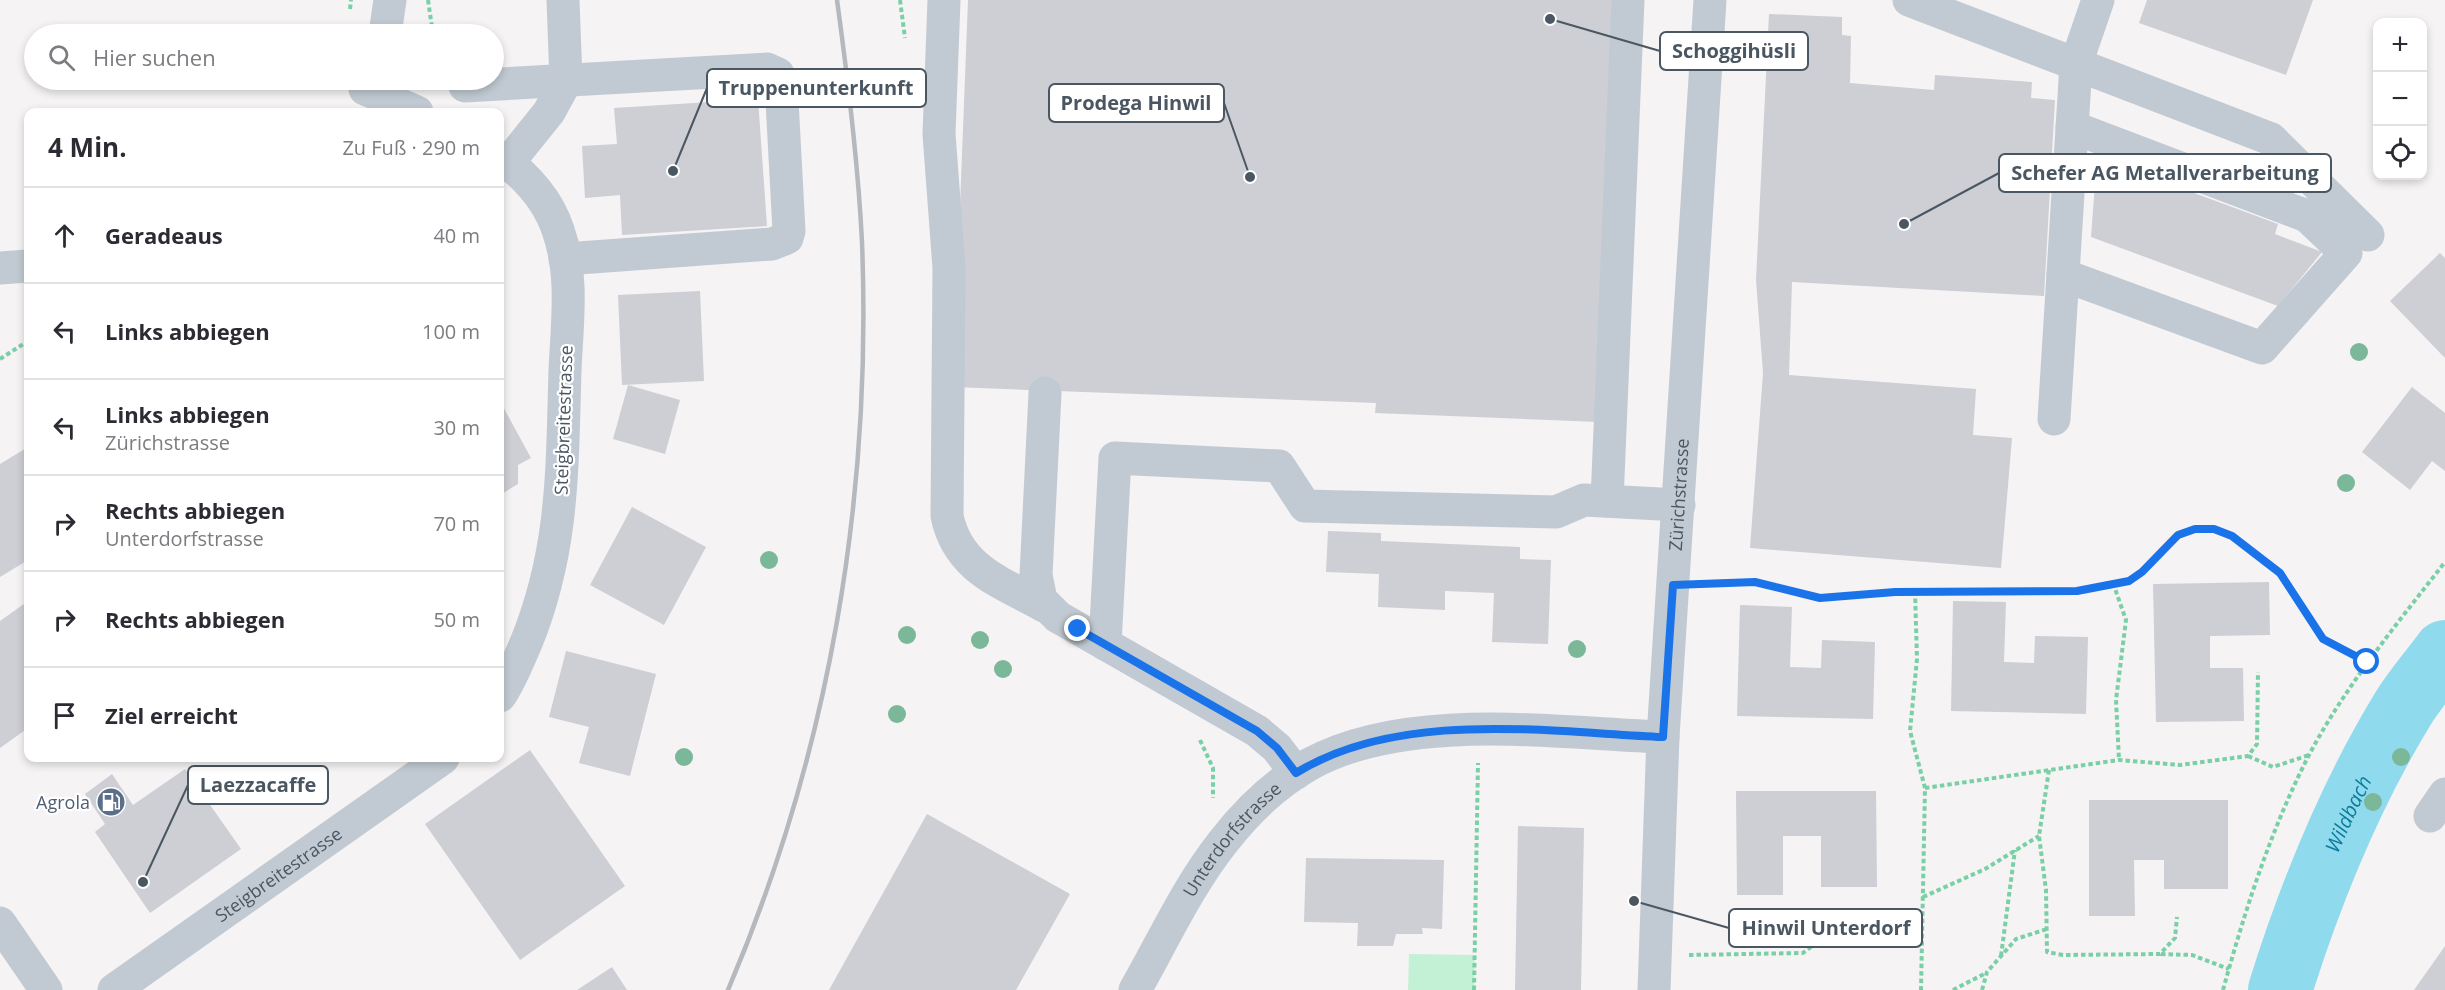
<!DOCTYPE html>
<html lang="de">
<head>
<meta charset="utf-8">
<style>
  body { margin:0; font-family:"Open Sans",sans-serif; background:#f2f2f3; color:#2b2b33 }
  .controls { position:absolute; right:18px; top:18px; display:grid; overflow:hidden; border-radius:12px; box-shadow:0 3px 9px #0003 }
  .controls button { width:54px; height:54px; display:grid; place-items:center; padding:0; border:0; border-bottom:2px solid #e1e1e2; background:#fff; color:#2b2b33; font:30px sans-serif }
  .stop { position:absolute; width:18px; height:18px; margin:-14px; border:4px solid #1a73e8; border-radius:50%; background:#fff }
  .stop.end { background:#1a73e8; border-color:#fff; box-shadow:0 2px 6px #0008 }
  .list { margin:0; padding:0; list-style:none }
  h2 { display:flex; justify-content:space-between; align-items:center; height:78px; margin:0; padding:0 24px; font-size:26px }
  h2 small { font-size:20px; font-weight:400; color:#7c7c81 }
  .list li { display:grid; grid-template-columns:39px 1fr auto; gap:18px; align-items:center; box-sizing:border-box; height:96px; padding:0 24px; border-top:2px solid #e1e1e2 }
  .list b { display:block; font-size:22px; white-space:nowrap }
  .list p { margin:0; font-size:20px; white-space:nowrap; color:#7c7c81 }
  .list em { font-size:20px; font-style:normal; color:#7c7c81 }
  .icon { flex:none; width:33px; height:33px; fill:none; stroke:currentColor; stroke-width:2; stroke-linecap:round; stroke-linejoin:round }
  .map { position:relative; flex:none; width:2445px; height:990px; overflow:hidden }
  .search { position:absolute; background:#fff; box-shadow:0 3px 9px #0003; left:24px; top:24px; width:480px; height:66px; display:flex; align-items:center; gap:15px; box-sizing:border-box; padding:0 21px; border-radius:33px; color:#7c7c81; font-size:22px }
  .panel { position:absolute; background:#fff; box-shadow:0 3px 9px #0003; left:24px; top:108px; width:480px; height:654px; border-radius:12px }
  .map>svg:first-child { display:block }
</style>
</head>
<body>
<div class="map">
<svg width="2445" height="990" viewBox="0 0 2445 990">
  <rect width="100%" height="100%" fill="#f5f3f3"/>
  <path fill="#c3f1d5" d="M 1409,954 L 1475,955 L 1474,990 L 1408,990 Z"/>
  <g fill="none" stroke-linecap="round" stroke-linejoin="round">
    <path stroke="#90daee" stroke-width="64" id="s1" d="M 2280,990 C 2311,891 2350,795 2404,707 C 2416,688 2432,670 2445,652"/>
  </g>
  <path fill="#cdcfd5" d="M 968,0 L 1615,0 L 1598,422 L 1375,413 L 1376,403 L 953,387 Z
    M 2147,0 L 2313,0 L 2286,75 L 2139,23 Z
    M 1769,14 L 1842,17 L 1842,35 L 1851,36 L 1850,83 L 1934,90 L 1935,75 L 2032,82 L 2031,98 L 2055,100 L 2044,296 L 1792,282 L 1789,375 L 1976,389 L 1973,435 L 2012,438 L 2001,568 L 1750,548 L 1763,373 L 1756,280 Z
    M 758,99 L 767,226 L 622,235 L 620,195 L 585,198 L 582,146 L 617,144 L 614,108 Z
    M 2097,157 L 2278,224 L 2275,234 L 2322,252 L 2278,306 L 2091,237 Z
    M 2440,253 L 2445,258 L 2445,358 L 2390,301 Z
    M 700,291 L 704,381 L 622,385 L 618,295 Z
    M 628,385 L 680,400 L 665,454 L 613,439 Z
    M 2412,387 L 2445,413 L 2445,471 L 2432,461 L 2410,490 L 2362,452 Z
    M 500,401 L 531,458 L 518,465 L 518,484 L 500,495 Z
    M 28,447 L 28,560 L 0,577 L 0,464 Z
    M 632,507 L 706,547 L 664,625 L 590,585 Z
    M 1328,531 L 1381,533 L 1381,541 L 1520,547 L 1520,559 L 1551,560 L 1548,644 L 1492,642 L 1494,593 L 1445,591 L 1445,610 L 1378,607 L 1379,574 L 1326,572 Z
    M 2269,582 L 2270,635 L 2210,636 L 2210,668 L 2243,668 L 2244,721 L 2156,722 L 2153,584 Z
    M 28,601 L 28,728 L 0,748 L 0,621 Z
    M 1953,601 L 2006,602 L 2004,662 L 2034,663 L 2035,636 L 2088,637 L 2086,714 L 1951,711 Z
    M 1740,605 L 1792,607 L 1790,667 L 1821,668 L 1822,640 L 1875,642 L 1873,719 L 1737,716 Z
    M 566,651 L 656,674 L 630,776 L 579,763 L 589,727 L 549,717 Z
    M 530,750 L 625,886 L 520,960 L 425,824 Z
    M 185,769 L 241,849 L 150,913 L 95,832 L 105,824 L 85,794 L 112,774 L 133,805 Z
    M 1736,791 L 1876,791 L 1877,887 L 1821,887 L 1821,836 L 1783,836 L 1783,895 L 1737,895 Z
    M 2089,800 L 2228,800 L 2228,889 L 2164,889 L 2164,860 L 2134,860 L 2135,916 L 2089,916 Z
    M 927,814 L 1070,894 L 1016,990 L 829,990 Z
    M 1518,826 L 1584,828 L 1581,990 L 1515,990 Z
    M 1306,858 L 1444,860 L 1442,929 L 1422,928 L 1423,934 L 1396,934 L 1393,946 L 1357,946 L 1358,923 L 1304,922 Z
    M 2445,946 L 2445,990 L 2414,990 Z
    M 612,967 L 627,990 L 577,990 Z"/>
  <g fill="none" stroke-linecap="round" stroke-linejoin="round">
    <path stroke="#7ad0a6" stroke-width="4" stroke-dasharray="4.5 3" stroke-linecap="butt" d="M 428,0 L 433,34
      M 900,0 L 905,38
      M 350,9 L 351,0
      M 0,359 L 28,341
      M 2113,583 L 2126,620 L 2116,700 L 2119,760
      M 1707,584 L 1755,582 L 1820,598 L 1895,592 L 2077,591 L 2129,581 L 2143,572 L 2178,535 L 2195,529 L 2214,529 L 2232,536 L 2280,573 L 2323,639 L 2367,662
      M 1915,591 L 1917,659 L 1910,731 L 1925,788 L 1921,990
      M 1200,740 L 1213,768 L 1213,798
      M 2248,756 L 2273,767 L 2309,755
      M 2049,770 L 2039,836 L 2046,890 L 2047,952 L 2063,955 L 2160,954 L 2175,938 L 2177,917
      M 1925,788 L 2119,760 L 2180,765 L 2248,756 L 2257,744 L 2258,672
      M 1923,897 L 1985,869 L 2039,836
      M 2161,954 L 2192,955 L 2229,969
      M 1689,955 L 1803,953 L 1831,932 L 1922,931
      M 2001,956 L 2015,850
      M 1474,990 L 1478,763
      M 1953,990 L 1986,973
      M 1982,990 L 1987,972 L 2016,939 L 2047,929
      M 2223,990 C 2245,910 2271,829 2309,755 C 2346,685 2397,624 2445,562"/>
    <g stroke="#c1cad2" stroke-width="33">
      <path d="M 944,0 L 939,134 L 949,268 L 947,516 C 958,569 1001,582 1044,606"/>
      <path d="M 1909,0 L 2271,139 L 2368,235"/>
      <path d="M 385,34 L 390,0"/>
      <path d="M 465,86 L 767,69 L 778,74 L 781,82 L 789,231 L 787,238 L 772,244 L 565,259"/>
      <path d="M 365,89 L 417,112"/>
      <path d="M 500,157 C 525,175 548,200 558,230 C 574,275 567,324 565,370 C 562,469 564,550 526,643 C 518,661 511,680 500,696"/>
      <path d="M 508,163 L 549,112 L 566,81 L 563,0"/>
      <path d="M 0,268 L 28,266"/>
      <path d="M 2063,275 L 2262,348 L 2346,253 L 2307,216 L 2072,127"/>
      <path d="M 1045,393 L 1036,575 L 1041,600 L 1058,617 L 1257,731 L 1277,748 L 1296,773"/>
      <path d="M 2054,419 L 2076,64 L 2098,0"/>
      <path d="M 1607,501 L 1628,0"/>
      <path d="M 1105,644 L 1115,458 L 1279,466 L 1305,506 L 1556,512 L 1584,500 L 1679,505"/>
      <path d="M 2430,816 L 2445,794"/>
      <path d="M 0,923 L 46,990"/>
      <path id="s2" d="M 114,990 L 443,758"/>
      <path id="s3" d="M 1135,990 C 1163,941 1188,886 1223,842 C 1247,811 1276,783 1310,764 C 1407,711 1556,733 1663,737"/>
      <path id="s4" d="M 1654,990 L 1663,737 L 1710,0"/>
    </g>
    <path stroke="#b5b8bd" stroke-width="4.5" d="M 728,990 C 829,753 872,499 862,242 C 858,161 848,80 837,0"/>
  </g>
  <g fill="#7bb799">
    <circle cx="2359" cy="352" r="9"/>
    <circle cx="2346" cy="483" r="9"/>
    <circle cx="769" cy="560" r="9"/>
    <circle cx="907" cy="635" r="9"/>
    <circle cx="980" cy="640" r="9"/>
    <circle cx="1577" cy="649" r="9"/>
    <circle cx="1003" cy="669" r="9"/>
    <circle cx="897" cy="714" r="9"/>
    <circle cx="684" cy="757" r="9"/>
    <circle cx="2401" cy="757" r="9"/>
    <circle cx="2373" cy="802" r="9"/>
  </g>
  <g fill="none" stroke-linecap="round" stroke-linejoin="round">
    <path stroke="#1a73e8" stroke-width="8" d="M 1078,629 L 1257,731 L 1277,748 L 1296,773 C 1400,709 1546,732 1663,737 L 1673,585 L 1755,582 L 1820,598 L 1895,592 L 2077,591 L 2129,581 L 2142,572 L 2178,535 L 2195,529 L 2214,529 L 2232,536 L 2280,573 L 2323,639 L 2367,662"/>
  </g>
  <defs>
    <g id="fuel-disc" transform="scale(1.5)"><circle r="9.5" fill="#5c6f8a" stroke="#fff"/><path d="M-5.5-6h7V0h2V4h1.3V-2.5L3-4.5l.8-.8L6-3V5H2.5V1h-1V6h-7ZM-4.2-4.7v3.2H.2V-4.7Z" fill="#fff"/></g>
  </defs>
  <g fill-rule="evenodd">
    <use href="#fuel-disc" x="111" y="802"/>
  </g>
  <g text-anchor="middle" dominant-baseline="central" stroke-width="4.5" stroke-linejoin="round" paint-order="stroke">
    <g font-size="18" fill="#4a5661" stroke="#fff">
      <text transform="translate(563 420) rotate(-88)">Steigbreitestrasse</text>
      <text stroke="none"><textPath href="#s4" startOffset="496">Zürichstrasse</textPath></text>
      <text stroke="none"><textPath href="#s3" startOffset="180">Unterdorfstrasse</textPath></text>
      <text stroke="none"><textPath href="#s2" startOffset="201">Steigbreitestrasse</textPath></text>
    </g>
    <g font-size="18" fill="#4e5e75" stroke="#fff" text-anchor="end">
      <text x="90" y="802">Agrola</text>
    </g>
    <g font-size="20" font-style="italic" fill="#0c7c9b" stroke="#fff">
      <text stroke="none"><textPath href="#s1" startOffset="189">Wildbach</textPath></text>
    </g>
  </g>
  <path fill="none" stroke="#4a5661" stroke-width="2" d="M1550 19L1660 51M673 171L707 88M1250 177L1224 103M1904 224L1999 173M143 882L188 785M1634 901L1729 928"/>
  <g fill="#4a5661" stroke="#fff" stroke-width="2">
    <circle cx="1550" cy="19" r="6"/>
    <circle cx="673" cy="171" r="6"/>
    <circle cx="1250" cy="177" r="6"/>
    <circle cx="1904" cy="224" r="6"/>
    <circle cx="143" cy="882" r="6"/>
    <circle cx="1634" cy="901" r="6"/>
  </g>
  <g fill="#fff" stroke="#4a5661" stroke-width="2">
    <rect x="1660" y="32" width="148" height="38" rx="6"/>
    <rect x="707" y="69" width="219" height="38" rx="6"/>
    <rect x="1049" y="84" width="175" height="38" rx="6"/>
    <rect x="1999" y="154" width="332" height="38" rx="6"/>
    <rect x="188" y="766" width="140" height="38" rx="6"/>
    <rect x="1729" y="909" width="193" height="38" rx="6"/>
  </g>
  <g font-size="20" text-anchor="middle" font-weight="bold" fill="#4a5661">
    <text x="1734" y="58">Schoggihüsli</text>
    <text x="816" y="95">Truppenunterkunft</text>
    <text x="1136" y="110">Prodega Hinwil</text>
    <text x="2165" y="180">Schefer AG Metallverarbeitung</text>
    <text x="258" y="792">Laezzacaffe</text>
    <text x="1826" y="935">Hinwil Unterdorf</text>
  </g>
</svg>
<div class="controls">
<button>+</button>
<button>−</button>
<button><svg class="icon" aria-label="locate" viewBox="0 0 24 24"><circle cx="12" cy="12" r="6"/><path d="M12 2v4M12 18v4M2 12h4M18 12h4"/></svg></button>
</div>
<div class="stop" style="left:2367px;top:662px"></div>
<div class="stop end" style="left:1078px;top:629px"></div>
<div class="search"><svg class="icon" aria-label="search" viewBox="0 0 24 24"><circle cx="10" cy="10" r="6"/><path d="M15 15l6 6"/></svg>Hier suchen</div>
<section class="panel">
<h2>4 Min.<small>Zu Fuß · 290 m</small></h2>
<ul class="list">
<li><svg class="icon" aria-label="ahead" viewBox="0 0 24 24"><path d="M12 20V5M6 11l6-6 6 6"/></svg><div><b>Geradeaus</b></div><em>40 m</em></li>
<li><svg class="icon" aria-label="left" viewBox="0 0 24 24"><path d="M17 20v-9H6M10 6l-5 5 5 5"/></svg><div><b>Links abbiegen</b></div><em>100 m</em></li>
<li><svg class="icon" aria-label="left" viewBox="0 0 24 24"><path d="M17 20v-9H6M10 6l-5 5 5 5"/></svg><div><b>Links abbiegen</b><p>Zürichstrasse</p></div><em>30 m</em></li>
<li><svg class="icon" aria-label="right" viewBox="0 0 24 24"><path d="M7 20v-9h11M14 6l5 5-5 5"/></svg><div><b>Rechts abbiegen</b><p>Unterdorfstrasse</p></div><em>70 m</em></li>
<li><svg class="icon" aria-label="right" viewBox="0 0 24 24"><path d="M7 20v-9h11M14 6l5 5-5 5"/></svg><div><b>Rechts abbiegen</b></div><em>50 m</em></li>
<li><svg class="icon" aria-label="arrive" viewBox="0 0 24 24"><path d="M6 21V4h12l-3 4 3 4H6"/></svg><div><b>Ziel erreicht</b></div></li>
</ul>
</section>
</div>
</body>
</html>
